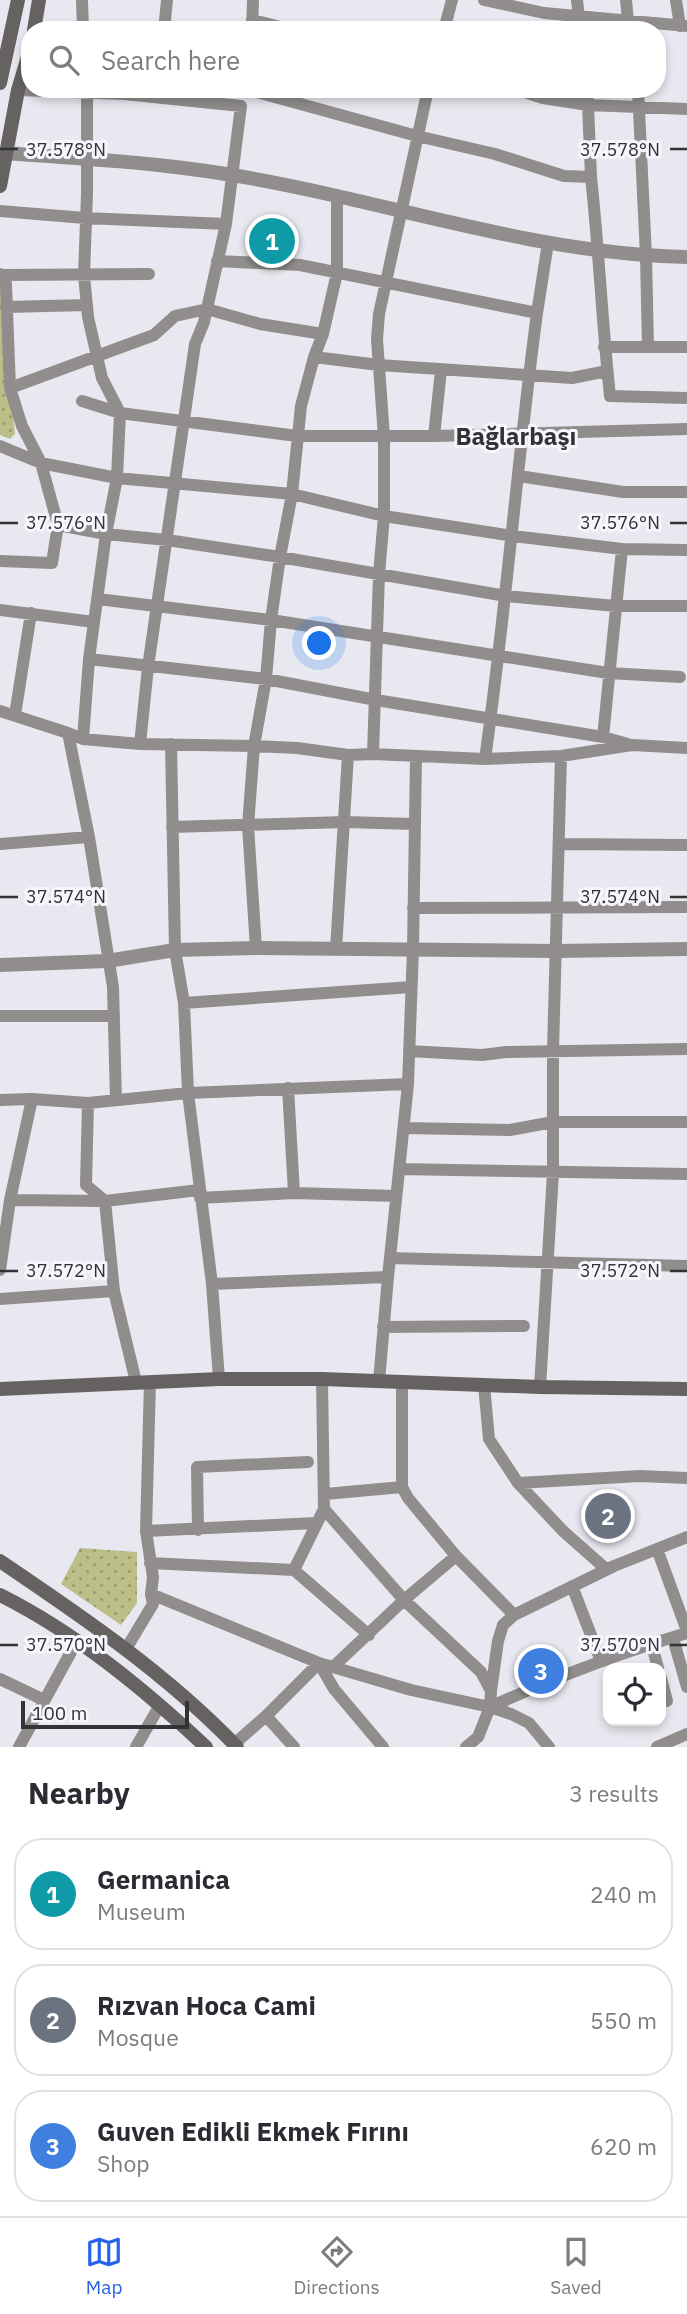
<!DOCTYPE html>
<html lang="en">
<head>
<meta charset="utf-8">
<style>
  body { margin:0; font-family:"IBM Plex Sans",sans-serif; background:#f2f2f3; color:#2b2b33 }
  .controls { position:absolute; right:21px; bottom:21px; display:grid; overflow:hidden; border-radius:14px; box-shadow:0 4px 10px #0003 }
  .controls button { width:63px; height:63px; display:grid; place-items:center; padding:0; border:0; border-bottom:2px solid #e1e1e2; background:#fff; color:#2b2b33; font:35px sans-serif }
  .scale { position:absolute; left:21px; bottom:18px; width:168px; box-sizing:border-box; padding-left:7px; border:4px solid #323335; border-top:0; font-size:19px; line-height:24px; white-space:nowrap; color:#323335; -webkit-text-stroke:5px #f5f6fe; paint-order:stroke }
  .you { position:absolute; left:320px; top:644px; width:24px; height:24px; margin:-18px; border:5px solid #fff; border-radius:50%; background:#1a73e8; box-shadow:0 0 0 10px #1a73e833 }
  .badge { display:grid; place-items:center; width:46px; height:46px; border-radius:50%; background:#2563eb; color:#fff; font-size:23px; font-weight:700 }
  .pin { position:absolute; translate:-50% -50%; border:4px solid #fff; box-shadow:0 2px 7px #0006 }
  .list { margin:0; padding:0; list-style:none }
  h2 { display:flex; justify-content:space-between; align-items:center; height:91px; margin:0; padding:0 28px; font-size:30px }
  h2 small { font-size:23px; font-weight:400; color:#7c7c81 }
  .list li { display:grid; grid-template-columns:46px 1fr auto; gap:21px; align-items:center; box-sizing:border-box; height:112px; margin:0 14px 14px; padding:0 14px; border:2px solid #e1e1e2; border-radius:28px }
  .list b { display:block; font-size:26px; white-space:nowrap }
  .list p { margin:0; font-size:23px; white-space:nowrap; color:#7c7c81 }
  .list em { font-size:23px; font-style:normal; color:#7c7c81 }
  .icon { flex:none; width:38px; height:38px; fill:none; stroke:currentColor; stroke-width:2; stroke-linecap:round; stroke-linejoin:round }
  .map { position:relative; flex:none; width:687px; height:1747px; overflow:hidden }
  .search { position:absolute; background:#fff; box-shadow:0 4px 10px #0003; left:21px; right:21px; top:21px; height:77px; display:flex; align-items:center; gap:18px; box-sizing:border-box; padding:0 24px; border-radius:28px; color:#7c7c81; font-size:26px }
  .sheet { height:469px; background:#fff }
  nav { display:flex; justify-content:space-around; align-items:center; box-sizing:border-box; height:98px; border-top:2px solid #e1e1e2; background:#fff; font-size:19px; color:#7c7c81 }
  nav a { display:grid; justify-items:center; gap:4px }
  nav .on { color:#2563eb }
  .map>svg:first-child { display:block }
</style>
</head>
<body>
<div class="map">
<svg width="687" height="1747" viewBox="0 0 687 1747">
  <defs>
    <pattern id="park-dots" width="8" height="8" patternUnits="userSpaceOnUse" patternTransform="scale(1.75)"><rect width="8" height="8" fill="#bbbf87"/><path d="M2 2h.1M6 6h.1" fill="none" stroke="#999c6f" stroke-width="1.8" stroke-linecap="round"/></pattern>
  </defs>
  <rect width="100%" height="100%" fill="#e8e9f0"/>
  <path fill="url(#park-dots)" d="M 0,277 L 15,434 L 10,439 L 0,435 Z
    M 80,1548 L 137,1552 L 137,1603 L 121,1625 L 61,1584 Z"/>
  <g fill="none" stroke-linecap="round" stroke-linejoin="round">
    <path stroke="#918d8d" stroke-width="12" d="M 82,0 L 83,30
      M 484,0 L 544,13 L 687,26
      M 577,0 L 579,17
      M 626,0 L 628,21
      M 676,0 L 680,26
      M 252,20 L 293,30
      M 164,30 L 167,0
      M 252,30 L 253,0
      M 444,30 L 452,0
      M 246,89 L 417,136 L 495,154 L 564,176 L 591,177 C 599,250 602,323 610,396 L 687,398
      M 515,89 L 543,98 L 588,105 L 591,177
      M 587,89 L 588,105 L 687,109
      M 638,89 L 646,256 L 648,347
      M 18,90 L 124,94 L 241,106 L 226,224 L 204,322 L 195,344 L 148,667 L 140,744
      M 0,211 L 85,218 L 226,224
      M 217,261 L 300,265 L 537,313 C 517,462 506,611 485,759
      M 0,274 L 6,284 L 10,388 L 22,426 L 41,463 L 58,525 L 52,563 L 0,561
      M 2,275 L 149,274
      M 6,307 L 87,305
      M 537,313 L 548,243
      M 604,347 L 687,347
      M 314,357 L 379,365 L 572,378 L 607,371
      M 10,388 L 154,335 L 175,316 L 207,309 L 260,324 L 323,334
      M 82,401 L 120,413 L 297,436 L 434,436 L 687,429
      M 434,436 L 441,370
      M 0,446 L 41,463 L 117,478 L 292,494 L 384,516 L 513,536 L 622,549 L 687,550
      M 519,476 L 623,492 L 687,492
      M 58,525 L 106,534 L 167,540 L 280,557 L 506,596 L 616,606 L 687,606
      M 622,549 L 603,737 L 628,744
      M 98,599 L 271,620 L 608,673 L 680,677
      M 0,610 L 94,622
      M 89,659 L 266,679 L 376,700 L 603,737
      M 0,711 L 68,733 L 89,837 L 113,987 L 116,1100
      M 15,715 L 31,613
      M 68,733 L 83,739 L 140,744 L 254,746 L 297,748 L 348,755 L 373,754 L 485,759 L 561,756 L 632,745 L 687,748
      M 83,739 L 89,659 L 106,534 L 117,478 L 120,413 L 102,378 L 88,317 L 84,275 L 87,194 L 87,89
      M 171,744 L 175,950 L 184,1003 L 188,1093 L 212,1284 L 219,1379
      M 373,754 L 379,574 L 384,516 L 384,437 L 377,339 L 379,314 L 428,89
      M 172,827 L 345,822 L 414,824
      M 0,844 L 89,837
      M 560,844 L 687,845
      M 413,908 L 687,907
      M 256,948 L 248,826 L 254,746 L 266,679 L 271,620 L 280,557 L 292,494 L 301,406 L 314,357 L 323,334 L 337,273 L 337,196
      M 336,949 L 348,755
      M 184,1003 L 411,987
      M 0,1016 L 114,1016
      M 409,1051 L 482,1055 L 506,1052 L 687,1049
      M 288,1088 L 294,1193
      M 0,1100 L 32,1099 L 88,1103 L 188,1093 L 408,1084
      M 88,1103 L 86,1185 L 105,1201 L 114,1291 L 136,1382
      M 404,1128 L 510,1130 L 553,1122 L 687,1122
      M 399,1169 L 687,1174
      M 200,1198 L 294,1193 L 396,1196
      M 10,1200 L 105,1201 L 199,1190
      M 390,1258 L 687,1266
      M 0,1270 L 10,1200 L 32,1099
      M 212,1284 L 388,1277
      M 0,1299 L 114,1291
      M 383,1327 L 524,1326
      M 379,1381 L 388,1277 L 408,1084 L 413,949 L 416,757
      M 402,1382 L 402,1487 L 408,1498 L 456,1556 L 514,1615
      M 484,1385 L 489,1439 L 518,1483 L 563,1531 L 606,1569
      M 540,1387 L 553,1173 L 553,1051 L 561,756
      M 518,1483 L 640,1476 L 687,1478
      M 325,1494 L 402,1487
      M 324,1509 L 404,1600 L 481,1672 L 491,1691 L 490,1707 L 478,1737 L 466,1747
      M 198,1530 L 197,1467 L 308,1462
      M 146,1531 L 316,1523
      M 657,1549 L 687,1631
      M 150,1563 L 294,1570 L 369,1635
      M 294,1570 L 324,1509 L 322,1379
      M 572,1586 L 601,1661
      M 151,1594 L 319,1663 L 411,1690 L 490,1707 L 511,1714 L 529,1723 L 549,1747
      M 673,1638 L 687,1687
      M 652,1645 L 658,1668
      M 126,1649 L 153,1604 L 151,1594 L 153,1577 L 146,1531 L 150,1382
      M 333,1667 L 404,1600 L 456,1556
      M 661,1678 L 667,1701
      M 0,1679 L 44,1700
      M 491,1691 L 498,1641 L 503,1625 L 514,1615 L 614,1566 L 687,1537
      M 490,1707 C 554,1678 619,1653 687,1633
      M 266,1716 L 294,1747
      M 234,1744 L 266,1716 L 319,1663 L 334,1689 L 383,1747
      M 19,1747 L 77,1641
      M 136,1747 L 160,1705
      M 657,1747 L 687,1734"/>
    <path stroke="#918d8d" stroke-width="14" d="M 5,153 C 67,158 129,160 191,169 C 239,175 289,185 337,196 C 452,222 568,255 687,257
      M 0,965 L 107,961 L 175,950 L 256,948 L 557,951 L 687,949"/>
    <path stroke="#676262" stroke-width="14" d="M 34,30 L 39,0
      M 0,83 L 18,0
      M 0,186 L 18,90 L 30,50
      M 0,1389 L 219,1379 L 322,1379 L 540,1387 L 687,1389
      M 0,1561 C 83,1617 167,1674 237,1747
      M 0,1595 C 76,1633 144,1689 206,1747"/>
  </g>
  <path fill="none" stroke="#323335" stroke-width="2.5" d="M 0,149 L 18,149M 670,149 L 687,149M 0,523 L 18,523M 670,523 L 687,523M 0,897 L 18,897M 670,897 L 687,897M 0,1271 L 18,1271M 670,1271 L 687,1271M 0,1645 L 18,1645M 670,1645 L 687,1645"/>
  <g text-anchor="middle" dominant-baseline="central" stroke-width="6" stroke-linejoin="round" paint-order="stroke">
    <g font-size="24" font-weight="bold" fill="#323335" stroke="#f5f6fe">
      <text x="516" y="436">Bağlarbaşı</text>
    </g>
  </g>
  <g font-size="18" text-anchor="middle" fill="#323335" stroke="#f5f6fe" stroke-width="6" stroke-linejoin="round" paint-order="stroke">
    <text x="66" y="156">37.578°N</text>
    <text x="620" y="156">37.578°N</text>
    <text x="66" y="529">37.576°N</text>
    <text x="620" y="529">37.576°N</text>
    <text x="66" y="903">37.574°N</text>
    <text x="620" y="903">37.574°N</text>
    <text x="66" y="1277">37.572°N</text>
    <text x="620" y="1277">37.572°N</text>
    <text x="66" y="1651">37.570°N</text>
    <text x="620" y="1651">37.570°N</text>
  </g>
</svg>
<div class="controls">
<button><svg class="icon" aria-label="locate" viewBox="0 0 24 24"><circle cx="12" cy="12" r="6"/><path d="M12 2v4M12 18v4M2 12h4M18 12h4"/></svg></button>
</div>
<div class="scale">100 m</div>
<div class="you"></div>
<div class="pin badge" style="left:272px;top:241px;background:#0f9aa8">1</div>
<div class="pin badge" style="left:608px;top:1516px;background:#6b7280">2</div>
<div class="pin badge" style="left:541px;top:1671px;background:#3f7fe0">3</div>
<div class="search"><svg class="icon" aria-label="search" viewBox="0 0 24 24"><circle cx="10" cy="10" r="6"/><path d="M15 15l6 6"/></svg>Search here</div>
</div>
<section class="sheet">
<h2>Nearby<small>3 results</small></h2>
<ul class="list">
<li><span class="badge" style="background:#0f9aa8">1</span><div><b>Germanica</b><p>Museum</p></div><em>240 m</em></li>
<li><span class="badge" style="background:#6b7280">2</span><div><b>Rızvan Hoca Cami</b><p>Mosque</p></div><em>550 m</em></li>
<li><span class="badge" style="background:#3f7fe0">3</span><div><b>Guven Edikli Ekmek Fırını</b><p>Shop</p></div><em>620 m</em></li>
</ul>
</section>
<nav>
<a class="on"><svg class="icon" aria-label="map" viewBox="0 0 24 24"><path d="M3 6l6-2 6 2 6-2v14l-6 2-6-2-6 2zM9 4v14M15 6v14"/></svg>Map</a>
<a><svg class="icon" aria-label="directions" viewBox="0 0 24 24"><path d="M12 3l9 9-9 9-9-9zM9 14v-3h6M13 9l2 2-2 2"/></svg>Directions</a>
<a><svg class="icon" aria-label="saved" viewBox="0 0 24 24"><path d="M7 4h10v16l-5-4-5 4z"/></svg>Saved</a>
</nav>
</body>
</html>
